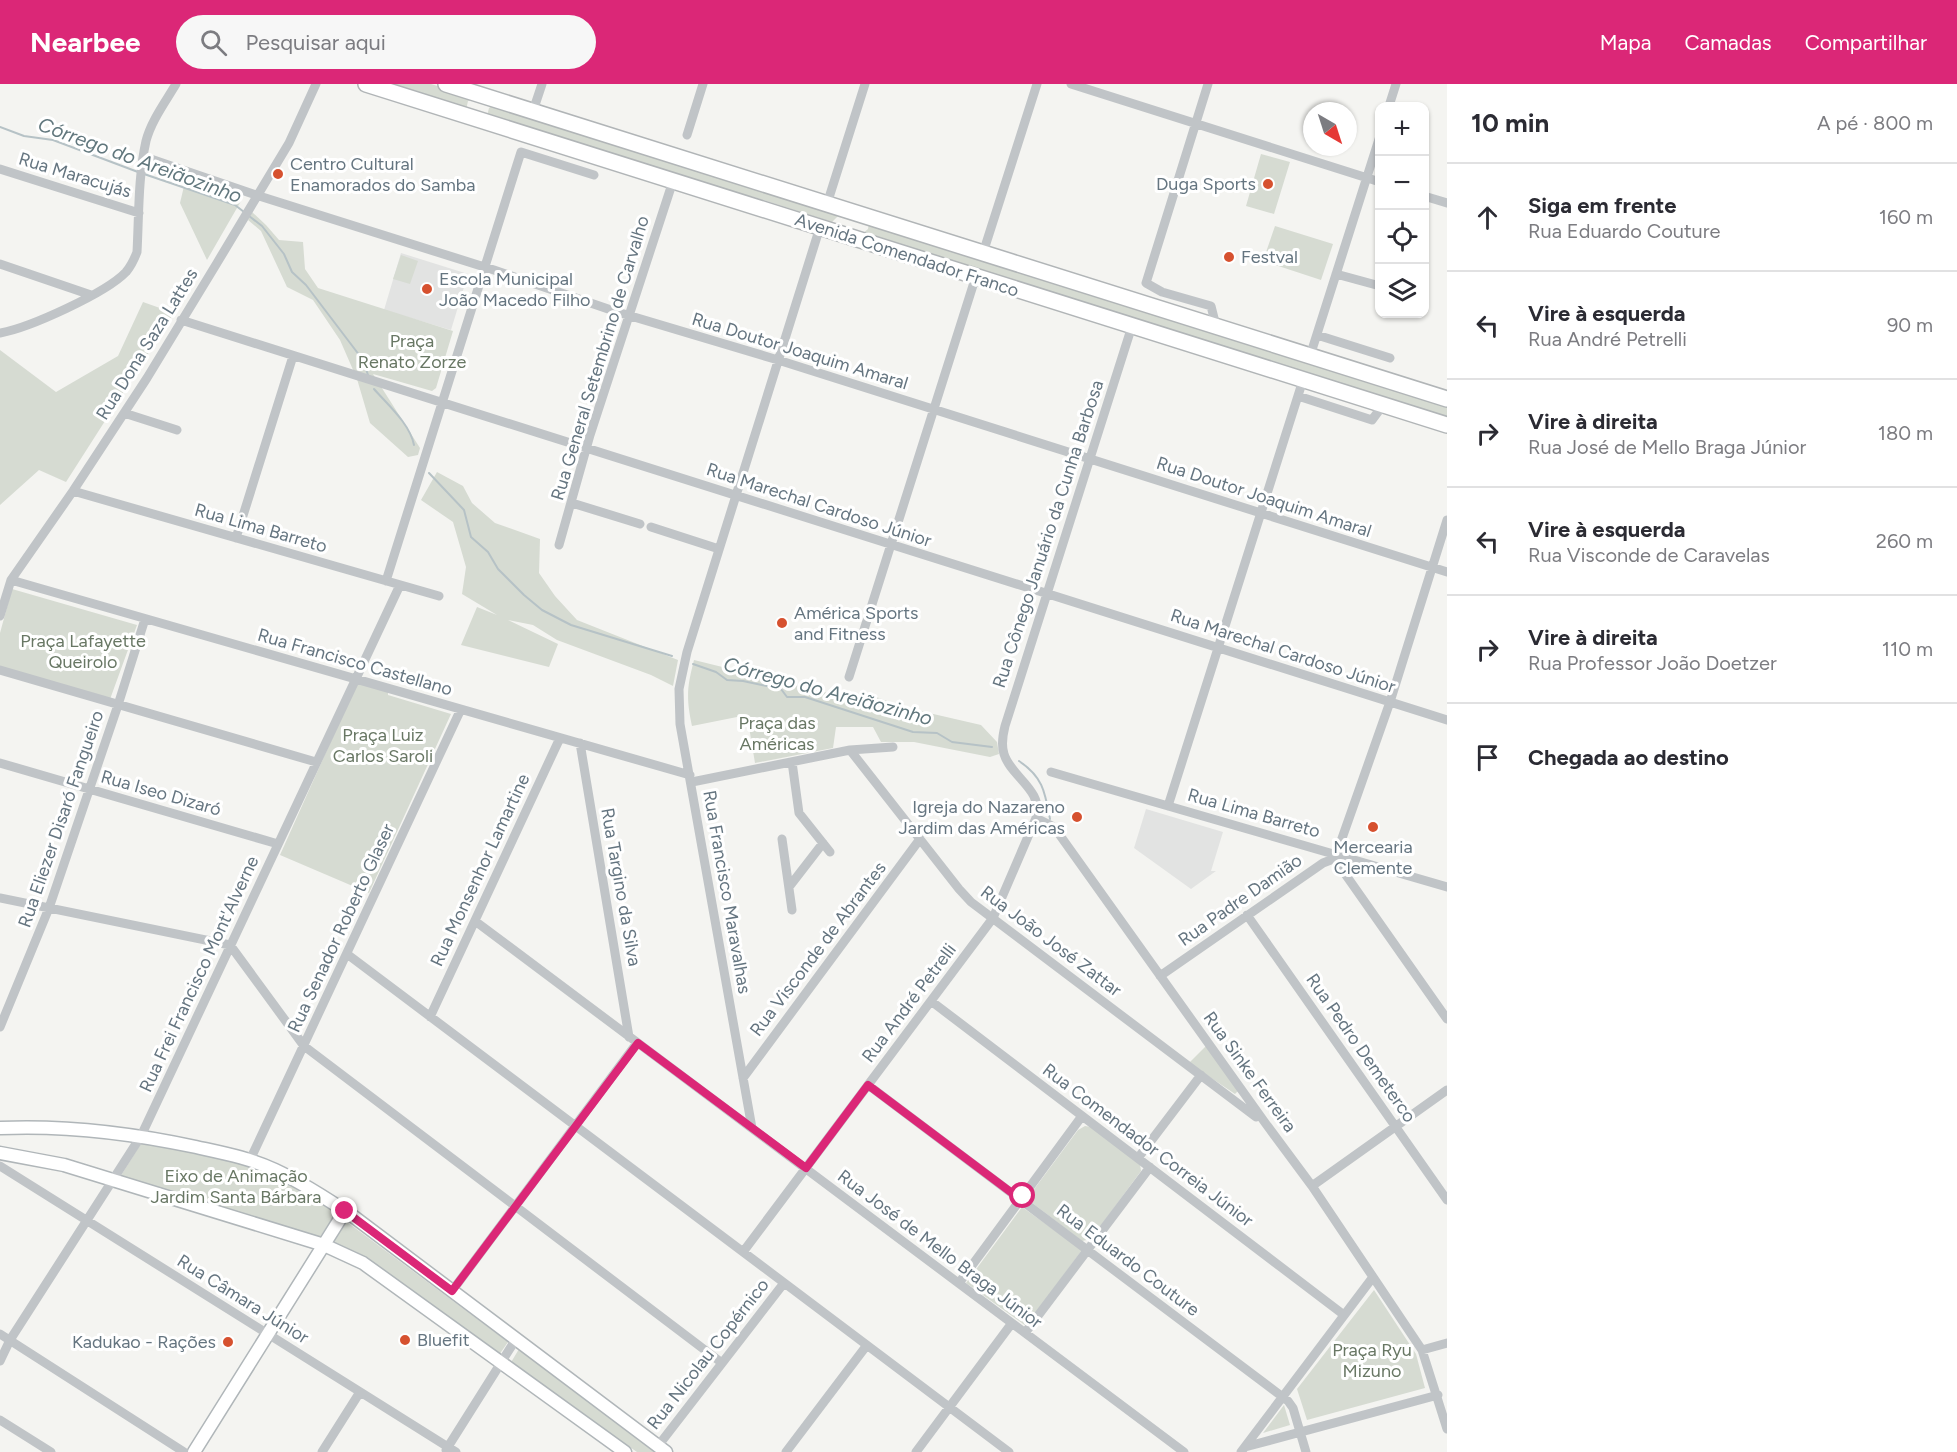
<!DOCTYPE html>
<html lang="pt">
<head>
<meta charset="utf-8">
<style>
  body { margin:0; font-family:Figtree,sans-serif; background:#f7f7f7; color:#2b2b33 }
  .controls { position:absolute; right:18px; top:18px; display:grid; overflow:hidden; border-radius:12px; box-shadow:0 2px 4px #0004 }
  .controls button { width:54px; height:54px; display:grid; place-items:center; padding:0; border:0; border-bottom:2px solid #e1e1e2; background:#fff; color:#2b2b33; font:30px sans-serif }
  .compass { position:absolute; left:1303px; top:18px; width:54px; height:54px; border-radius:50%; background:#fff; box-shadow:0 2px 4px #0004; rotate:141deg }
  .stop { position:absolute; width:18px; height:18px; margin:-14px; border:4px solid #db2777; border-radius:50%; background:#fff }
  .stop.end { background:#db2777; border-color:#fff; box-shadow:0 2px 6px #0008 }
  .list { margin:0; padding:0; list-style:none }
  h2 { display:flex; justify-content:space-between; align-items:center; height:78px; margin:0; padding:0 24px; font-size:26px }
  h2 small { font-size:20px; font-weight:400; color:#7c7c81 }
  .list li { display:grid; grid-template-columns:39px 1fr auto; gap:18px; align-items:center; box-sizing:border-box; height:108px; padding:0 24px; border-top:2px solid #e1e1e2 }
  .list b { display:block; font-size:22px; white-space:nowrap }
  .list p { margin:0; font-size:20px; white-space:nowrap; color:#7c7c81 }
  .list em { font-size:20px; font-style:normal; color:#7c7c81 }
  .icon { flex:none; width:33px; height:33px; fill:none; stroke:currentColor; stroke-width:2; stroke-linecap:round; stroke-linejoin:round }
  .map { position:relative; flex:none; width:1447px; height:1368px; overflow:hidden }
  header { display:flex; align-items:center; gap:36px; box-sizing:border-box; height:84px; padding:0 30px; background:#db2777; color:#fff }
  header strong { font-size:28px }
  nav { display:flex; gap:33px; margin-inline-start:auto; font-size:21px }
  .search { width:420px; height:54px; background:#f7f7f7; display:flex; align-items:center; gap:15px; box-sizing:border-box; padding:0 21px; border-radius:33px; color:#7c7c81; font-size:22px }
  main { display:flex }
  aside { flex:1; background:#fff }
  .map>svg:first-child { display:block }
</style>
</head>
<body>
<header>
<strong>Nearbee</strong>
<div class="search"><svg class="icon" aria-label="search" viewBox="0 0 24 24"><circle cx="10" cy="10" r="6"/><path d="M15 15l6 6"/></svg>Pesquisar aqui</div>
<nav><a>Mapa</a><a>Camadas</a><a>Compartilhar</a></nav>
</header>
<main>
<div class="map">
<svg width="1447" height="1368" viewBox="0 0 1447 1368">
  <rect width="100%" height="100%" fill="#f4f4f1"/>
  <path fill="#e2e3e2" d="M 401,169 L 468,190 L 451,246 L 384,226 Z
    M 1146,725 L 1223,748 L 1211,787 L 1216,787 L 1191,805 L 1134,764 Z"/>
  <path fill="#d6dbd2" d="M 384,0 L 431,0 L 476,14 L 468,17 L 466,26 Z
    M 492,22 L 839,129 L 838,132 L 832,138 L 754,113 L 709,102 L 487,32 L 489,24 Z
    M 1261,70 L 1290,78 L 1274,130 L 1246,122 Z
    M 185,98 L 241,117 L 207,176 L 180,119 Z
    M 252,128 L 266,141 L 279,156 L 303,158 L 305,185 L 318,204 L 453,247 L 436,304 L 432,307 L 373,290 L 420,364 L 418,371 L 408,373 L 370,339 L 357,295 L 340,256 L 313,216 L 287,203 L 261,147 L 248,136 Z
    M 869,139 L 1447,321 L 1447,334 L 862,150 L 868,145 Z
    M 1275,142 L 1333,160 L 1321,196 L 1263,177 Z
    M 401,171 L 418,177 L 410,200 L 393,195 Z
    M 143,218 L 174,229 L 66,398 L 39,386 L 0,421 L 0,266 L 56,308 L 118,272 Z
    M 437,388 L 463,402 L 472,419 L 495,439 L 540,455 L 539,489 L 555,512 L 577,536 L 678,576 L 673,602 L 651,591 L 557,556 L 533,541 L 508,536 L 558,560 L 549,583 L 461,561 L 477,523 L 497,531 L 462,510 L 466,483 L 453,438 L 421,416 Z
    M 12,505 L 137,541 L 109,618 L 0,583 L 0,549 Z
    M 694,576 L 832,610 L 871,611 L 903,623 L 981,641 L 997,658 L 999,670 L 990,673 L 914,658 L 881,658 L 873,643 L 836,643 L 833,664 L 755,679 L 747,631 L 692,642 C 686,614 687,603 694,576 Z
    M 357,599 L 388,608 L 388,611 L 451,630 L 369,809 L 280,771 Z
    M 1206,962 L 1239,1006 L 1235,1010 L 1189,979 Z
    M 1085,1042 L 1091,1043 L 1140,1080 L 1141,1087 L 1091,1155 L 1082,1157 L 1031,1118 L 1030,1113 L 1032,1108 L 1078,1046 Z
    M 142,1058 L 246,1080 L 290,1099 L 337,1127 L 320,1153 L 120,1093 Z
    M 1022,1123 L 1082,1166 L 1026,1242 L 966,1199 Z
    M 347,1138 L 508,1258 L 499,1271 L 345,1163 L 333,1158 Z
    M 1374,1206 L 1416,1270 L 1425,1304 L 1307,1336 L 1297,1305 Z
    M 519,1265 L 643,1357 L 657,1368 L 637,1368 L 510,1280 Z
    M 1284,1321 L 1290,1341 L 1263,1349 Z"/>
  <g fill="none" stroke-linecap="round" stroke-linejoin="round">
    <path stroke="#b6c2c6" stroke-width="2" d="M 0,43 L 24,52 L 53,56 L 138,88
      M 144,90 L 235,121 L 244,128
      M 249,132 L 262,142 L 284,170 L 292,188 L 306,201 L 363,276 L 368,291
      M 374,305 C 388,321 410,340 414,361
      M 429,389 L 464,426 L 471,453 L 488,468 L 498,485 L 524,511 L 542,526 L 571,541 L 672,572
      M 693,580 L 716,588 L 727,596 L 743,597 L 781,605 L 787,613 L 805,613 L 913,648 L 937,649 L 952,658 L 992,663
      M 1019,677 C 1043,693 1045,708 1050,735"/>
    <g stroke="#b0b6b9" stroke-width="15">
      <path id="secondary" d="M 0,1044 C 67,1041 131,1049 196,1063 C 223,1069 250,1074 275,1086 C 303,1099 329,1116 354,1133 L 666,1368
        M 0,1069 L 64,1081 L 324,1161 L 363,1179 L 625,1368
        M 194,1368 L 345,1127"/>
    </g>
    <g stroke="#b1b5b7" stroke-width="18">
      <path id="trunk" d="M 366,0 L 1447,341
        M 446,0 L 1447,315"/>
    </g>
    <path stroke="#c0c4c7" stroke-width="9" d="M 1071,0 L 1380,98
      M 1208,0 L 1146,199 L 1162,208 L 1211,222 L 1216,242
      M 1389,22 L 1396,0
      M 533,27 L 542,0
      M 687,51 L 703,0
      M 145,73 L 256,111 L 494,186 L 614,227 L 778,276 L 1447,488
      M 0,85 L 139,129
      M 1424,112 L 1447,119
      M 827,120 L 865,0
      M 983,169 L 1037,0
      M 0,180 L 91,211
      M 1336,190 L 1380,202
      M 181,236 L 1447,636
      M 1132,242 L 1005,642 C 1003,650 1001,661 1004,670 C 1011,693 1044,706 1036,734 L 1052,742 L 1059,750 L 1266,1040 L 1312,1102 L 1422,1266 L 1447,1345
      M 0,249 C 29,244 106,209 126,188 C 131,182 134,176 137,168 C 139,131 138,93 146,57 C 151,37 166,17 176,0
      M 1317,251 L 1390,274
      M 1310,272 L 1380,52
      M 1298,312 L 1372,336 L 1383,321
      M 124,329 L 177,346
      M 73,407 L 439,512
      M 572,419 L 640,440
      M 1447,436 L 1390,618 L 1340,760 L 1343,787 L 1447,935
      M 651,443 L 719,465
      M 236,454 L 293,272
      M 559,461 L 590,351 L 673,97
      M 11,496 L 690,691
      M 386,497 L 521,68 L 594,91
      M 0,532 L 11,496 L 73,407 L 147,294 L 217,179 L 289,59 L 316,0
      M 0,586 L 316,678
      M 849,593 L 976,192
      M 580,659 L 629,953
      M 850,666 L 959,805 L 971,818 L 1256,1033
      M 792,678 L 799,729 L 830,768
      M 0,679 L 278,760
      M 1051,688 L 1447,803
      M 692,698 L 850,666 L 893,663
      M 1168,722 L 1303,296
      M 782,755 L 792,826
      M 789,803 L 823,759
      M 0,814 L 230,861 L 304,962 L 722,1279
      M 1247,831 L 1447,1116
      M 475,837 L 1184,1368
      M 347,870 L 1009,1368
      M 1160,892 L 1323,779 L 1341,772
      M 931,917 L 1344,1231
      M 430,933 L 560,654
      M 0,943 L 49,824 L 118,621 L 145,535
      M 743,994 L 920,755
      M 868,1001 L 1288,1317 L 1293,1324 L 1306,1368
      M 752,1044 L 680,640 L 679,605 L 687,568 L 820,143
      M 1138,1074 L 1201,991
      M 250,1076 L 461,625
      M 0,1082 L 456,1368
      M 1312,1102 L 1447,1006
      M 743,1168 L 993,834 L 1036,734
      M 959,1199 L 1082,1032
      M 452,1207 L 637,959
      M 1025,1249 L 1150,1083
      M 0,1250 L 184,1368
      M 1422,1266 L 1447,1259
      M 0,1277 L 10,1256 L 141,1052 L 400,501
      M 0,1336 L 51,1368
      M 658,1362 L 784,1199
      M 1245,1363 L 1438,1311
      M 446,1366 L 516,1255
      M 322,1368 L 360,1308
      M 786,1368 L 867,1261
      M 916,1368 L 1012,1239
      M 1241,1368 L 1373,1193"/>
    <use href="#secondary" stroke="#fff" stroke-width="12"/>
    <use href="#trunk" stroke="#fff" stroke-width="15"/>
  </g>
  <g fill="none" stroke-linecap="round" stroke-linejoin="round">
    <path stroke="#db2777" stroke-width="8" d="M 345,1127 L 452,1207 L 638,959 L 806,1084 L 868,1001 L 1020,1115 L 1023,1112"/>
  </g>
  <g fill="#d6512f" stroke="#fff" stroke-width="2">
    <circle cx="278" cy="90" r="6"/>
    <circle cx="1268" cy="100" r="6"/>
    <circle cx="1229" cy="173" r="6"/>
    <circle cx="427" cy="205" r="6"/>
    <circle cx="782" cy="539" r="6"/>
    <circle cx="1077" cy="733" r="6"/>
    <circle cx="1373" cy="743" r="6"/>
    <circle cx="405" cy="1256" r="6"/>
    <circle cx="228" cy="1258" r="6"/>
  </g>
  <g text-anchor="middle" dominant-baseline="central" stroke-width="6" stroke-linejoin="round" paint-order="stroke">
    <g font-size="18" fill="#657580" stroke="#fff" text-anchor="start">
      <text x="290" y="80">Centro Cultural<tspan x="290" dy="21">Enamorados do Samba</tspan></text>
      <text x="1256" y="100" text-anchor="end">Duga Sports</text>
      <text x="1241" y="173">Festval</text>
      <text x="439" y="195">Escola Municipal<tspan x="439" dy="21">João Macedo Filho</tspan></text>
      <text x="794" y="529">América Sports<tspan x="794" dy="21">and Fitness</tspan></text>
      <text x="1065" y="723" text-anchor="end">Igreja do Nazareno<tspan x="1065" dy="21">Jardim das Américas</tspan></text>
      <text x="1373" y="763" text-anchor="middle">Mercearia<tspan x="1373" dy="21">Clemente</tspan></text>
      <text x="417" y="1256">Bluefit</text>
      <text x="216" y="1258" text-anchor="end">Kadukao - Rações</text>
    </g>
    <g font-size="18" fill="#657580" stroke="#fff">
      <text transform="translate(75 91) rotate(17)">Rua Maracujás</text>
      <text transform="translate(907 171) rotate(18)">Avenida Comendador Franco</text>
      <text transform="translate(147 260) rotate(-58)">Rua Dona Saza Lattes</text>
      <text transform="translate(800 267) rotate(17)">Rua Doutor Joaquim Amaral</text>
      <text transform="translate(600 274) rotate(-73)">Rua General Setembrino de Carvalho</text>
      <text transform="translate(1264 413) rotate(18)">Rua Doutor Joaquim Amaral</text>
      <text transform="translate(819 421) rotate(18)">Rua Marechal Cardoso Júnior</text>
      <text transform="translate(261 444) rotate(16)">Rua Lima Barreto</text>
      <text transform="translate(1048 450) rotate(-72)">Rua Cônego Januário da Cunha Barbosa</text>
      <text transform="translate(1283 567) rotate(18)">Rua Marechal Cardoso Júnior</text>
      <text transform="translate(355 578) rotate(16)">Rua Francisco Castellano</text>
      <text transform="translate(161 709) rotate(16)">Rua Iseo Dizaró</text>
      <text transform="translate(1254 729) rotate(16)">Rua Lima Barreto</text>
      <text transform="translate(61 735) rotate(-71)">Rua Eliezer Disaró Fangueiro</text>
      <text transform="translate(480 786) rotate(-65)">Rua Monsenhor Lamartine</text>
      <text transform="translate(621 803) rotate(80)">Rua Targino da Silva</text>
      <text transform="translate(727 808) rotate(80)">Rua Francisco Maravalhas</text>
      <text transform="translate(1240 816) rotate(-35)">Rua Padre Damião</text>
      <text transform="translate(341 844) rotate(-65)">Rua Senador Roberto Glaser</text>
      <text transform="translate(1051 857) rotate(37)">Rua João José Zattar</text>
      <text transform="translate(818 865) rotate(-53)">Rua Visconde de Abrantes</text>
      <text transform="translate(199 890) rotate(-65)">Rua Frei Francisco Mont'Alverne</text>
      <text transform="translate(909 919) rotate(-53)">Rua André Petrelli</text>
      <text transform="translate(1361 964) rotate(55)">Rua Pedro Demeterco</text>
      <text transform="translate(1250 988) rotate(54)">Rua Sinke Ferreira</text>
      <text transform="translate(1148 1061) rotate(37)">Rua Comendador Correia Júnior</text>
      <text transform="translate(940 1165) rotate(37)">Rua José de Mello Braga Júnior</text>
      <text transform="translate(1128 1176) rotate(37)">Rua Eduardo Couture</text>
      <text transform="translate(243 1215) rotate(32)">Rua Câmara Júnior</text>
      <text transform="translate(708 1270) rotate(-52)">Rua Nicolau Copérnico</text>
    </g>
    <g font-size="18" fill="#687764" stroke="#fff">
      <text x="412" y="257">Praça<tspan x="412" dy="21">Renato Zorze</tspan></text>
      <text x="83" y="557">Praça Lafayette<tspan x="83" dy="21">Queirolo</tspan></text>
      <text x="777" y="639">Praça das<tspan x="777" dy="21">Américas</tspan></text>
      <text x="383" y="651">Praça Luiz<tspan x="383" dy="21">Carlos Saroli</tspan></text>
      <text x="236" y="1092">Eixo de Animação<tspan x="236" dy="21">Jardim Santa Bárbara</tspan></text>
      <text x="1372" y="1266">Praça Ryu<tspan x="1372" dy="21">Mizuno</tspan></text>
    </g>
    <g font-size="20" font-style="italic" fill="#61777d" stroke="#fff">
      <text transform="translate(140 76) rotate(20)">Córrego do Areiãozinho</text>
      <text transform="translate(828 607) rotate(15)">Córrego do Areiãozinho</text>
    </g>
  </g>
</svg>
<div class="controls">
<button>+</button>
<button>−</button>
<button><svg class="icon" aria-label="locate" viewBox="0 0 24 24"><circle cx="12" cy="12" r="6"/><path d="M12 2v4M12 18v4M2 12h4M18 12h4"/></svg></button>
<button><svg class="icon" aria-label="layers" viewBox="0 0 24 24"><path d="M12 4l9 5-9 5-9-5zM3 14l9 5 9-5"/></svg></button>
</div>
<svg class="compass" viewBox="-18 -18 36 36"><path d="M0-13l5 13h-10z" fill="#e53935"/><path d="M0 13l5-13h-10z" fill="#7c7c81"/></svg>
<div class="stop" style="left:1023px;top:1112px"></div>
<div class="stop end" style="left:345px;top:1127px"></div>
</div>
<aside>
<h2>10 min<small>A pé · 800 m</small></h2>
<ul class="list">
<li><svg class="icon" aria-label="ahead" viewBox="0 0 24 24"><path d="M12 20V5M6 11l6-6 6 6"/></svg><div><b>Siga em frente</b><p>Rua Eduardo Couture</p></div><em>160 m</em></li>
<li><svg class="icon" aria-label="left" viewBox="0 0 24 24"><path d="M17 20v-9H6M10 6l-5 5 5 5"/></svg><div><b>Vire à esquerda</b><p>Rua André Petrelli</p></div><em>90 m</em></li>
<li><svg class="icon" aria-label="right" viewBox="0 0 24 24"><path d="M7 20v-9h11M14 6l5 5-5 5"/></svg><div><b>Vire à direita</b><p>Rua José de Mello Braga Júnior</p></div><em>180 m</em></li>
<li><svg class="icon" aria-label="left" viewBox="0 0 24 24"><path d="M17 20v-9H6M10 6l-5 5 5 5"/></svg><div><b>Vire à esquerda</b><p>Rua Visconde de Caravelas</p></div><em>260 m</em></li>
<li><svg class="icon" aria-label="right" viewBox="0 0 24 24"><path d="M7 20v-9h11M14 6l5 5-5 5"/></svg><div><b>Vire à direita</b><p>Rua Professor João Doetzer</p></div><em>110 m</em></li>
<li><svg class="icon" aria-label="arrive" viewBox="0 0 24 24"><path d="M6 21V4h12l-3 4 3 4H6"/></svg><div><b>Chegada ao destino</b></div></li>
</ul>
</aside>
</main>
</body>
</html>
